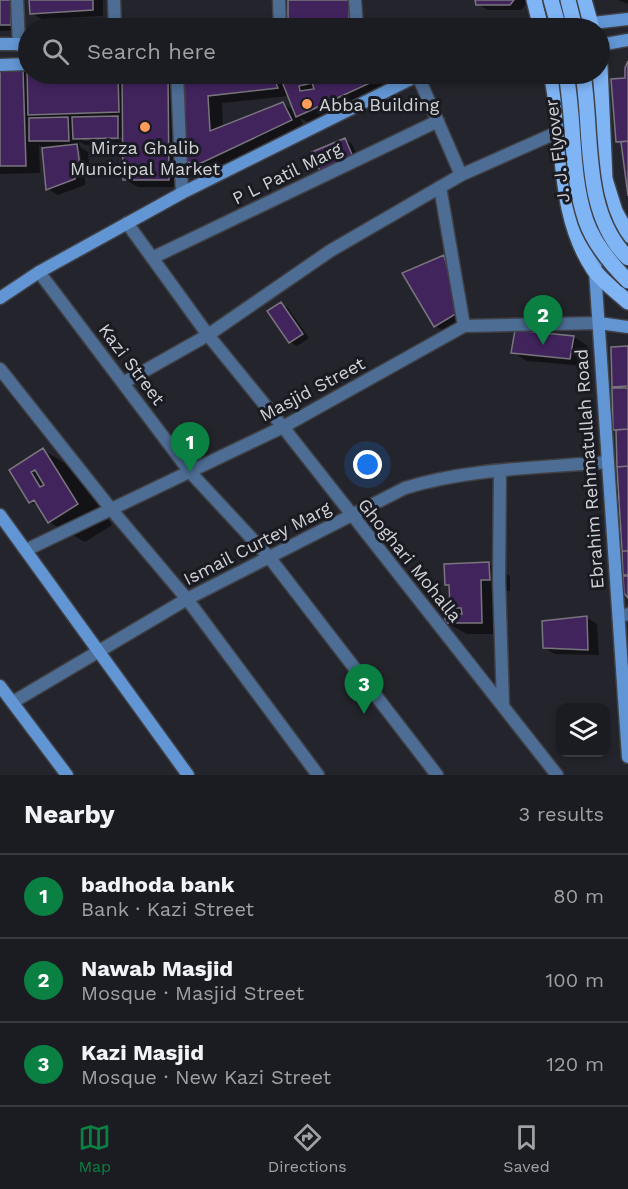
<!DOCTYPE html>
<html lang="en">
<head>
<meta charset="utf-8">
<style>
  body { margin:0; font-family:"Work Sans",sans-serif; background:#24252a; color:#f1f3f6 }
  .controls { position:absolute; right:18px; bottom:18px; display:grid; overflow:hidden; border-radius:12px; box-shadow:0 3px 9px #0003 }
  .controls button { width:54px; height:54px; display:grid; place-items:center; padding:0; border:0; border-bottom:2px solid #393a3f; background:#1b1c21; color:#f1f3f6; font:30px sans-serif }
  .you { position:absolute; left:368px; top:465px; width:21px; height:21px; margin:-15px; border:4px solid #fff; border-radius:50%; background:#1a73e8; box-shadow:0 0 0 9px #1a73e833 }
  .badge { display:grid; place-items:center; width:39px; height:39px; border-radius:50%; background:#0b8043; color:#fff; font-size:20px; font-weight:700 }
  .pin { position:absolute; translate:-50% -50px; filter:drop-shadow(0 2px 3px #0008) }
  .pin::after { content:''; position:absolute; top:32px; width:21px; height:18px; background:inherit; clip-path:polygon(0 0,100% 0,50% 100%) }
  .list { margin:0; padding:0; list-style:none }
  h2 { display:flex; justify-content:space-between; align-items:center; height:78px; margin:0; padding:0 24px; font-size:26px }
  h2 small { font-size:20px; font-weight:400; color:#a0a1a5 }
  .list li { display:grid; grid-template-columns:39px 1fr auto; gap:18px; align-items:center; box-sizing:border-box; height:84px; padding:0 24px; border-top:2px solid #393a3f }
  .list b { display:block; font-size:22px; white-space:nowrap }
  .list p { margin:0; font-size:20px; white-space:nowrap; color:#a0a1a5 }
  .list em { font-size:20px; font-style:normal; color:#a0a1a5 }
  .icon { flex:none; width:33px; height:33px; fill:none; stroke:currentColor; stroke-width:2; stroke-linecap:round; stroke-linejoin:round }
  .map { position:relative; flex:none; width:628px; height:775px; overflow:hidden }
  .search { position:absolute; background:#1b1c21; box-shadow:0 3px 9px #0003; left:18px; right:18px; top:18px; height:66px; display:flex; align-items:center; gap:15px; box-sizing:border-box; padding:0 21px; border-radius:33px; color:#a0a1a5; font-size:22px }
  .sheet { height:330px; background:#1b1c21 }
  nav { display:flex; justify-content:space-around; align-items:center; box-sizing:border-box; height:84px; border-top:2px solid #393a3f; background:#1b1c21; font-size:16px; color:#a0a1a5 }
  nav a { display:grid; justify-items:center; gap:3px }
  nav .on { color:#0b8043 }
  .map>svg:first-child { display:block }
</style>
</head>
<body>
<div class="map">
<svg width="628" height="775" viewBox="0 0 628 775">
  <rect width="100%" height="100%" fill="#24252c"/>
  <path fill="#0007" fill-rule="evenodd" d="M 0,0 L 21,0 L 22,30 L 0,31 Z
    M 30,0 L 103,0 L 103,16 L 42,19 L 31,13 Z
    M 290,0 L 363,0 L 363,28 L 304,28 L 290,20 Z
    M 477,0 L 530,0 L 521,10 L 488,10 L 477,4 Z
    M 618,0 L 628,0 L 628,4 Z
    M 22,70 L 28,74 L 28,70 L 28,74 L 179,74 L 183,187 L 138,187 L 124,179 L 124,144 L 85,145 L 79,141 L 80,147 L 88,152 L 90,173 L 85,176 L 85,185 L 58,195 L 48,189 L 43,147 L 39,145 L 40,173 L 0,174 L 0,71 ZM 126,137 L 126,140 L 83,141 L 83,138 ZM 77,151 L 80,151 L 82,175 L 79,175 Z
    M 186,74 L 276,74 L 282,77 L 281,74 L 385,74 L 304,111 L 304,115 L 391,74 L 398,84 L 311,124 L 300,118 L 305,129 L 212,173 L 187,159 ZM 289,96 L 295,111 L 282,103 L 223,127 L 222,103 Z
    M 345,140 L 352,144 L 359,161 L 329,174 Z
    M 444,257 L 454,263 L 470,318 L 446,332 L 435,326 Z
    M 281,304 L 288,308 L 309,338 L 297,346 L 290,342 Z
    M 574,337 L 588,346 L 585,366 L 527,361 L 513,353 Z
    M 628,348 L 628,596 L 625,593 L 614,390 L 620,390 L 613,386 Z
    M 43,450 L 78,471 L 112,525 L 85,542 L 49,522 L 40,507 L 30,502 L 11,470 Z
    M 489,564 L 510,576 L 510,591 L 502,591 L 503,634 L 467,634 L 447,623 L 464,615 L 451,608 L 451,587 L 446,584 Z
    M 586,617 L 597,624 L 599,655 L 555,654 L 545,648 Z"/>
  <path fill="#42245d" stroke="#79757e" stroke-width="1.5" fill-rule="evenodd" d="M 0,0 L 11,0 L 11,25 L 0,25 Z
    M 29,0 L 93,0 L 93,10 L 30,14 Z
    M 288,0 L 349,0 L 349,20 L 288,21 Z
    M 475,0 L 514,0 L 510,5 L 476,5 Z
    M 628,61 L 628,141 L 616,142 L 611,79 L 625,78 L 625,68 Z
    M 0,69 L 23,69 L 26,166 L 0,166 Z
    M 27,69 L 28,69 L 28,74 L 118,74 L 119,112 L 28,115 Z
    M 122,74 L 168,74 L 169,180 L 123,180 Z
    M 184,74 L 272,74 L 278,88 L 208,96 L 210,131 L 283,102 L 292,120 L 197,165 L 191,164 L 186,160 Z
    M 279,74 L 384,74 L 385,76 L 296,117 ZM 312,83 L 314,89 L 300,91 L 299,86 Z
    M 118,116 L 118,138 L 73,139 L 72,117 Z
    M 68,117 L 69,141 L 29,141 L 29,118 Z
    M 345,138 L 353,157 L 320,171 L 312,152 Z
    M 628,141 L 628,196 L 621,142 Z
    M 77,144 L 80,167 L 75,170 L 75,179 L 46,190 L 42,148 Z
    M 444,255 L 459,312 L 434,327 L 402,273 Z
    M 281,302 L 303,334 L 289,343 L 267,311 Z
    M 515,330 L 574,336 L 570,359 L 511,353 Z
    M 628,346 L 628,386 L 612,387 L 611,347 Z
    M 612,388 L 628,388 L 628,429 L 613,430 Z
    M 628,429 L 628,466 L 617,467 L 616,430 Z
    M 43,448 L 78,504 L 48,523 L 34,500 L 29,503 L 9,470 ZM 35,470 L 44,485 L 40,487 L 31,472 Z
    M 628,466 L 628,551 L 622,551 L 617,467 Z
    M 622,551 L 628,551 L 628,575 L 623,575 Z
    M 489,562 L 490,580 L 481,580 L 482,623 L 445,623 L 445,614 L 462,614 L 461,608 L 450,608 L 449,585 L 445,585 L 444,564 Z
    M 623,576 L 628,576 L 628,598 L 624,593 Z
    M 587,616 L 588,650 L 543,648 L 542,621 Z"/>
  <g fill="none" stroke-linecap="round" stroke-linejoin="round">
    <g stroke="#404147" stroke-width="15">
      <path id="street" d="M 17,0 L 19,45
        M 114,0 L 115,28
        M 279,0 L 280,28
        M 355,0 L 357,28
        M 177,74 L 182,193
        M 418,76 L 461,175
        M 440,187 L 464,326
        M 127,223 L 208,335 L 283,427 L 557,775
        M 152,258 L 438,121
        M 39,272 L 190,472 L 269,557 L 437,775
        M 0,369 L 111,509 L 187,599 L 318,775
        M 123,383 L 208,335 L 330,251 L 461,175 L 558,132
        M 500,471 L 499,580 L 503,705
        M 26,550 L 283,427 L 464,326 L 599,323
        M 619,616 L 628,614
        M 13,702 L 187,599 L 405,488 C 468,468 542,468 608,462"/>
    </g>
    <g stroke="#404147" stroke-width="15">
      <path id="secondary" d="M 584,24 L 628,19
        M 0,44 L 28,44
        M 600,45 L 628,40
        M 0,65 L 28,64
        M 601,214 L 595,271 L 628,757
        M 0,298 L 39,272 L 182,193 L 421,74
        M 599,323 L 628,327
        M 0,515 L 188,775
        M 0,686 L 67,775"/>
    </g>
    <g stroke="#404147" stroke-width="18">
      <path id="primary" d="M 534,0 L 541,28
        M 584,0 L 592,28
        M 600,66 L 605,179 L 615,211 L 628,235
        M 551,74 C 566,139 555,212 594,270 C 603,282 617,292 628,302"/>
    </g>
    <use href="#street" stroke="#4d6d94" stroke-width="12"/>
    <use href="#secondary" stroke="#6195d3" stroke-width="12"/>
    <use href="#primary" stroke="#7fb4f5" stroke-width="15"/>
    <g stroke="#404147" stroke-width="18" stroke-linecap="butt">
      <path id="primary-bridge" d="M 551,0 L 559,28
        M 568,0 L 575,28
        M 566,74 C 575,122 570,174 586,221 C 594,244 611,264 628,281
        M 583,74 C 593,133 581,212 628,258"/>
    </g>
    <use href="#primary-bridge" stroke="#7fb4f5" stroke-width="15"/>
  </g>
  <g fill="#ff9b5a" stroke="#1a1b22" stroke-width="2">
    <circle cx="307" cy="104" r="6"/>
    <circle cx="145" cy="127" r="6"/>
  </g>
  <g text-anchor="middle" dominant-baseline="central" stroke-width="6" stroke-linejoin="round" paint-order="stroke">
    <g font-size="18" fill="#d0d1d5" stroke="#1a1b22" text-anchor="start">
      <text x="319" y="104">Abba Building</text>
      <text x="145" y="147" text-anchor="middle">Mirza Ghalib<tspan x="145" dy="21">Municipal Market</tspan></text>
    </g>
    <g font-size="18" fill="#d0d1d5" stroke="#1a1b22">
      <text transform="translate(557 151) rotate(-97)">J. J. Flyover</text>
      <text transform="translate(287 173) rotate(-26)">P L Patil Marg</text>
      <text transform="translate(132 364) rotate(53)">Kazi Street</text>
      <text transform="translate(312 389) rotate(-28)">Masjid Street</text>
      <text transform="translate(589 469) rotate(-94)">Ebrahim Rehmatullah Road</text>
      <text transform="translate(257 543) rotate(-27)">Ismail Curtey Marg</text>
      <text transform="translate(410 560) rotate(51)">Ghoghari Mohalla</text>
    </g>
  </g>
</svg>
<div class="controls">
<button><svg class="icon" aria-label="layers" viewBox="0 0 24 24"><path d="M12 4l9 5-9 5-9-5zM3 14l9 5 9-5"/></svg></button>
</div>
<div class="you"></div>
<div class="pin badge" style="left:190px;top:472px">1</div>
<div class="pin badge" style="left:543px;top:345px">2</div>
<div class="pin badge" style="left:364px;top:714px">3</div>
<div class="search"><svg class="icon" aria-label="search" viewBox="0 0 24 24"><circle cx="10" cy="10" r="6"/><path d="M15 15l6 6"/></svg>Search here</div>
</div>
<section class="sheet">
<h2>Nearby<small>3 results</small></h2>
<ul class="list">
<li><span class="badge">1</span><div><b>badhoda bank</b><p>Bank · Kazi Street</p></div><em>80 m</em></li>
<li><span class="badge">2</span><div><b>Nawab Masjid</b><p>Mosque · Masjid Street</p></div><em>100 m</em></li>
<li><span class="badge">3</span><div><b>Kazi Masjid</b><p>Mosque · New Kazi Street</p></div><em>120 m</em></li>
</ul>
</section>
<nav>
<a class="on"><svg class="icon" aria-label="map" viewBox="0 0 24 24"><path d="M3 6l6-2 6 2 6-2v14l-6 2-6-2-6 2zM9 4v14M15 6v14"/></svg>Map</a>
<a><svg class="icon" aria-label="directions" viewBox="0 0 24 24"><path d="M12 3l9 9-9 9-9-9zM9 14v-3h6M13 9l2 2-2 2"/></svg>Directions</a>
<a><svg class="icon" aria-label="saved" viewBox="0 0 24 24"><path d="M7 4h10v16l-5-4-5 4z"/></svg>Saved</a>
</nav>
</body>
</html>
